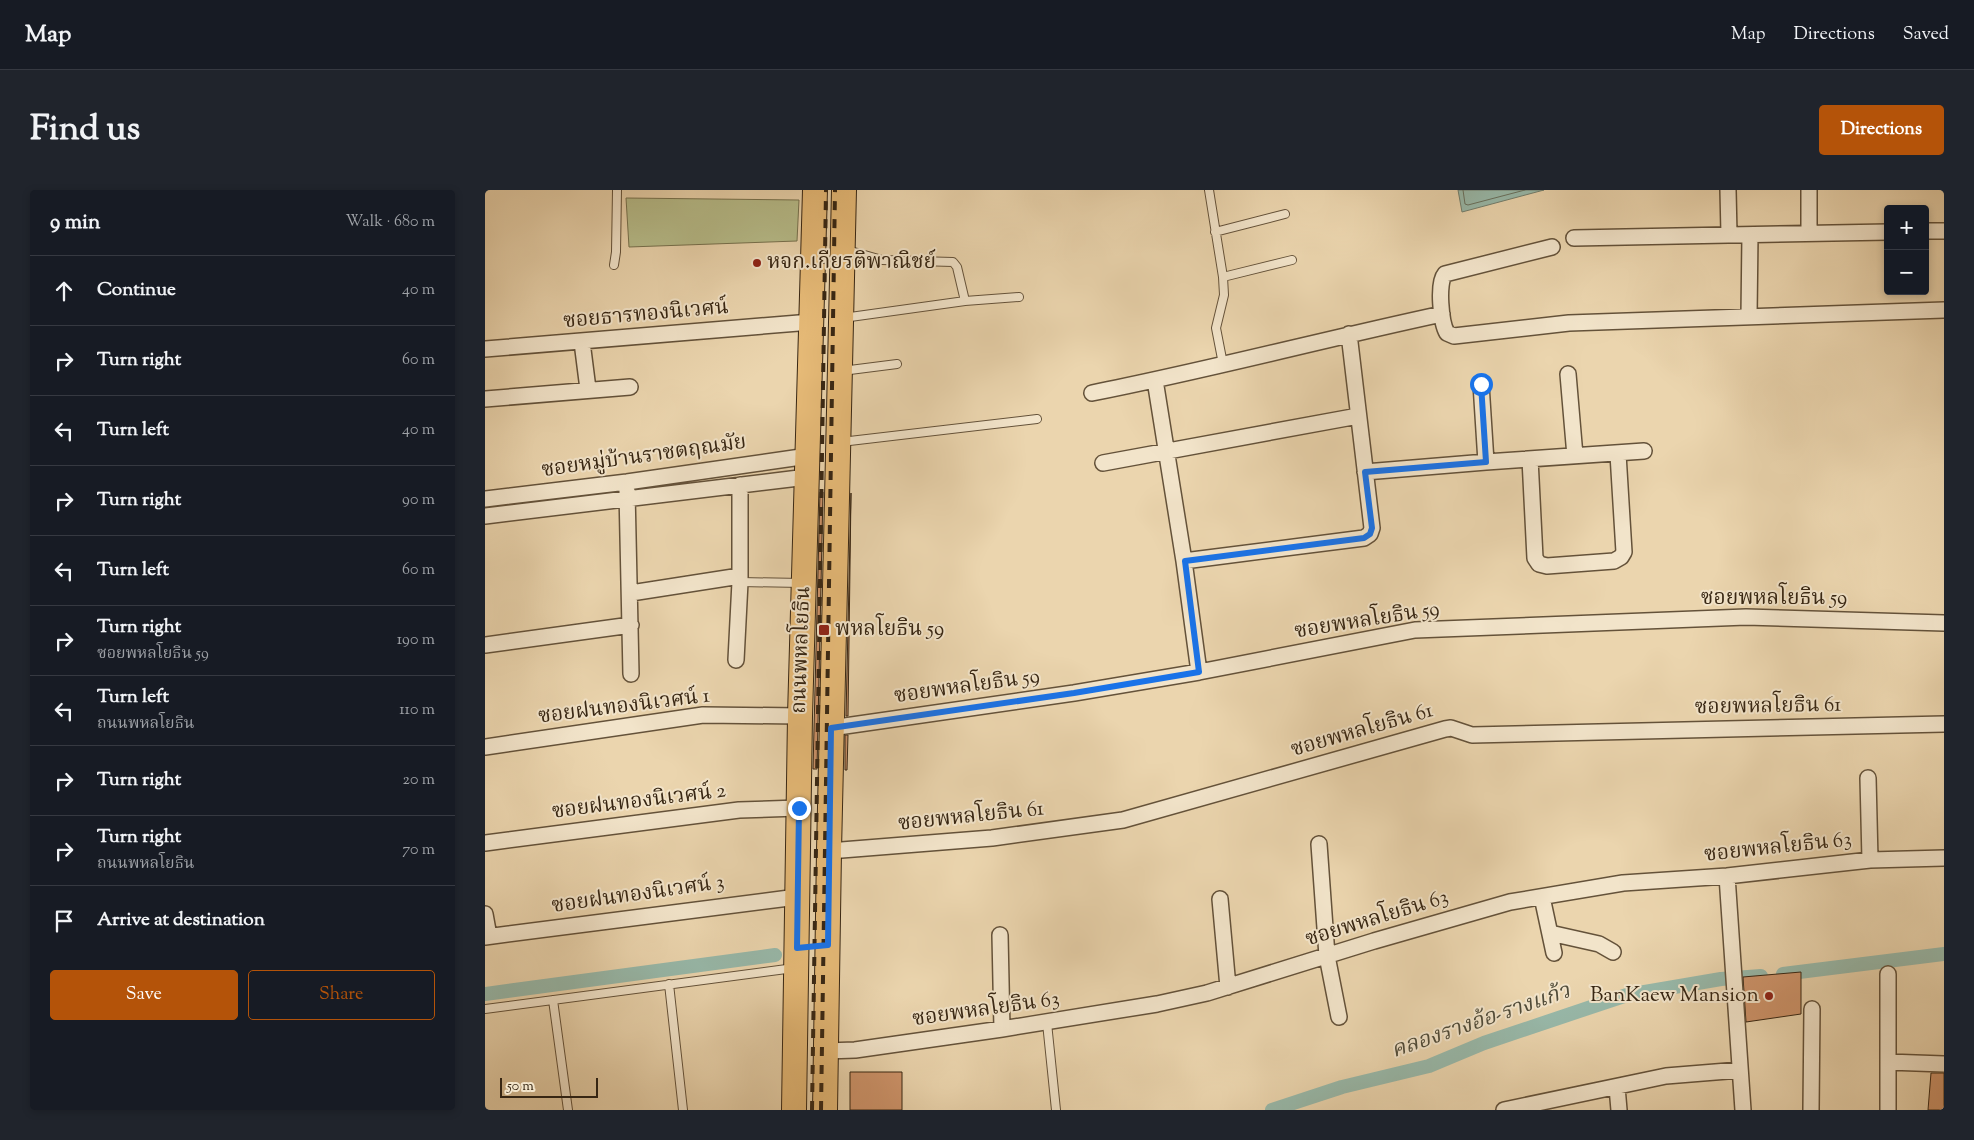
<!DOCTYPE html>
<html lang="en">
<head>
<meta charset="utf-8">
<style>
  body { margin:0; font-family:"Sorts Mill Goudy","Noto Serif Thai",serif; background:#20242c; color:#f1f3f6 }
  .controls { position:absolute; right:15px; top:15px; display:grid; overflow:hidden; border-radius:5px; box-shadow:0 2px 8px #0003 }
  .controls button { width:45px; height:45px; display:grid; place-items:center; padding:0; border:0; border-bottom:1px solid #363941; background:#171b24; color:#f1f3f6; font:25px sans-serif }
  .scale { position:absolute; left:15px; bottom:12px; width:98px; box-sizing:border-box; padding-left:5px; border:2px solid #372613; border-top:0; font-size:14px; line-height:18px; white-space:nowrap; color:#372613; -webkit-text-stroke:4px #f2e4ca; paint-order:stroke }
  .stop { position:absolute; width:15px; height:15px; margin:-11px; border:4px solid #1a73e8; border-radius:50%; background:#fff }
  .stop.end { background:#1a73e8; border-color:#fff; box-shadow:0 1px 5px #0008 }
  .list { margin:0; padding:0; list-style:none }
  h2 { display:flex; justify-content:space-between; align-items:center; height:65px; margin:0; padding:0 20px; font-size:21px }
  h2 small { font-size:16px; font-weight:400; color:#9ea1a6 }
  .list li { display:grid; grid-template-columns:32px 1fr auto; gap:15px; align-items:center; box-sizing:border-box; height:70px; padding:0 20px; border-top:1px solid #363941 }
  .list b { display:block; font-size:19px; white-space:nowrap }
  .list p { margin:0; font-size:16px; white-space:nowrap; color:#9ea1a6 }
  .list em { font-size:16px; font-style:normal; color:#9ea1a6 }
  .actions { display:flex; gap:10px; padding:15px 20px }
  .actions a { flex:1; padding:11px 0; border:1px solid #b45309; border-radius:5px; text-align:center; font-size:18px; color:#b45309 }
  .actions .main { background:#b45309; color:#fff }
  .icon { flex:none; width:28px; height:28px; fill:none; stroke:currentColor; stroke-width:2; stroke-linecap:round; stroke-linejoin:round }
  .map { position:relative; flex:none; width:1459px; height:920px; overflow:hidden; border-radius:5px }
  header { display:flex; align-items:center; gap:30px; box-sizing:border-box; height:70px; padding:0 25px; background:#171b24; border-bottom:1px solid #363941 }
  header strong { font-size:24px }
  nav { display:flex; gap:28px; margin-inline-start:auto; font-size:18px }
  .intro { display:flex; align-items:center; justify-content:space-between; box-sizing:border-box; height:120px; padding:0 30px }
  h1 { margin:0; font-size:35px }
  .button { padding:12px 22px; border-radius:5px; background:#b45309; color:#fff; font-size:18px; font-weight:700 }
  main { display:flex; gap:30px; padding:0 30px }
  aside { flex:1; background:#171b24; border-radius:5px; box-shadow:0 2px 8px #0003 }
  .map>svg:first-child { display:block }
</style>
</head>
<body>
<header>
<strong>Map</strong>
<nav><a>Map</a><a>Directions</a><a>Saved</a></nav>
</header>
<div class="intro"><h1>Find us</h1><a class="button">Directions</a></div>
<main>
<aside>
<h2>9 min<small>Walk · 680 m</small></h2>
<ul class="list">
<li><svg class="icon" aria-label="ahead" viewBox="0 0 24 24"><path d="M12 20V5M6 11l6-6 6 6"/></svg><div><b>Continue</b></div><em>40 m</em></li>
<li><svg class="icon" aria-label="right" viewBox="0 0 24 24"><path d="M7 20v-9h11M14 6l5 5-5 5"/></svg><div><b>Turn right</b></div><em>60 m</em></li>
<li><svg class="icon" aria-label="left" viewBox="0 0 24 24"><path d="M17 20v-9H6M10 6l-5 5 5 5"/></svg><div><b>Turn left</b></div><em>40 m</em></li>
<li><svg class="icon" aria-label="right" viewBox="0 0 24 24"><path d="M7 20v-9h11M14 6l5 5-5 5"/></svg><div><b>Turn right</b></div><em>90 m</em></li>
<li><svg class="icon" aria-label="left" viewBox="0 0 24 24"><path d="M17 20v-9H6M10 6l-5 5 5 5"/></svg><div><b>Turn left</b></div><em>60 m</em></li>
<li><svg class="icon" aria-label="right" viewBox="0 0 24 24"><path d="M7 20v-9h11M14 6l5 5-5 5"/></svg><div><b>Turn right</b><p>ซอยพหลโยธิน 59</p></div><em>190 m</em></li>
<li><svg class="icon" aria-label="left" viewBox="0 0 24 24"><path d="M17 20v-9H6M10 6l-5 5 5 5"/></svg><div><b>Turn left</b><p>ถนนพหลโยธิน</p></div><em>110 m</em></li>
<li><svg class="icon" aria-label="right" viewBox="0 0 24 24"><path d="M7 20v-9h11M14 6l5 5-5 5"/></svg><div><b>Turn right</b></div><em>20 m</em></li>
<li><svg class="icon" aria-label="right" viewBox="0 0 24 24"><path d="M7 20v-9h11M14 6l5 5-5 5"/></svg><div><b>Turn right</b><p>ถนนพหลโยธิน</p></div><em>70 m</em></li>
<li><svg class="icon" aria-label="arrive" viewBox="0 0 24 24"><path d="M6 21V4h12l-3 4 3 4H6"/></svg><div><b>Arrive at destination</b></div></li>
</ul>
<div class="actions"><a class="main">Save</a><a>Share</a></div>
</aside>
<div class="map">
<svg width="1459" height="920" viewBox="0 0 1459 920">
  <rect width="100%" height="100%" fill="#ebd5ae"/>
  <filter id="stains"><feTurbulence type="fractalNoise" baseFrequency=".004" numOctaves="4"/><feColorMatrix values="0 0 0 0 .2 0 0 0 0 .09 0 0 0 0 .02 0 0 0 .5 -.17"/></filter>
  <radialGradient id="worn" r=".72"><stop offset=".6" stop-color="#630" stop-opacity="0"/><stop offset="1" stop-color="#630" stop-opacity=".3"/></radialGradient>
  <path fill="#b7bd8b" stroke="#77724f" d="M 141,8 L 314,10 L 312,51 L 144,57 Z"/>
  <path fill="#98b9aa" stroke="#717e6e" d="M 973,0 L 1059,0 L 977,22 Z"/>
  <g fill="none" stroke-linecap="round" stroke-linejoin="round">
    <path stroke="#68705e" stroke-width="1" d="M 978,0 L 980,14 L 983,15 L 1040,0"/>
    <path stroke="#98b9aa" stroke-width="14" d="M 1298,784 L 1459,764
      M 0,804 L 290,765
      M 787,920 L 857,897 L 944,876 L 999,853 L 1142,805 L 1236,789 L 1276,786"/>
  </g>
  <path fill="#ce946b" stroke="#372613" d="M 335,302 L 338,302 L 332,579 L 328,579 Z
    M 366,303 L 363,526 L 361,526 Z
    M 360,545 L 363,545 L 362,580 L 360,580 Z
    M 1316,782 L 1316,824 L 1261,832 L 1258,787 Z
    M 365,882 L 417,882 L 417,920 L 365,920 Z
    M 1446,883 L 1459,883 L 1459,920 L 1443,920 Z"/>
  <g fill="none" stroke-linecap="round" stroke-linejoin="round">
    <g stroke="#64523a" stroke-width="10">
      <path id="lane" d="M 724,0 L 738,87 L 739,105 L 731,138 L 738,174
        M 730,42 L 800,24
        M 362,60 L 397,70 L 468,72 L 472,77 L 480,111 L 534,107
        M 129,75 L 131,62 L 132,0
        M 738,87 L 807,70
        M 358,128 L 480,111
        M 357,181 L 412,174
        M 356,252 L 552,229
        M 255,392 L 317,393
        M 184,794 L 198,920
        M 68,810 L 83,920
        M 0,819 L 309,778
        M 562,833 L 571,920"/>
    </g>
    <g stroke="#64523a" stroke-width="18">
      <path id="street" d="M 1243,0 L 1244,44
        M 1440,41 L 1459,41
        M 1324,43 L 1324,0
        M 1089,48 L 1403,42
        M 1067,57 L 960,84 C 952,93 956,133 962,143 L 969,146 L 1084,133 L 1459,120
        M 1264,126 L 1265,45
        M 97,152 L 103,199
        M 0,159 L 326,132
        M 1083,184 L 1090,266
        M 670,190 L 699,371 L 714,482
        M 996,194 L 1001,272
        M 607,203 C 724,180 840,149 957,124
        M 0,209 L 145,197
        M 1045,269 L 1050,368 L 1054,374 L 1062,376 L 1129,371 L 1136,367 L 1139,362 L 1133,264
        M 618,273 L 873,226
        M 880,282 L 1001,272 L 1159,261
        M 142,301 L 146,484
        M 0,309 L 142,292 L 323,266
        M 0,326 L 322,287
        M 699,371 L 879,348 L 885,344 L 887,338 L 864,144
        M 146,403 L 255,386
        M 0,455 L 146,435
        M 251,470 L 255,392 L 255,295
        M 346,538 L 589,503 L 714,482 L 930,440 L 1261,427 L 1459,433
        M 0,557 L 218,525 L 315,526
        M 1383,588 L 1385,670
        M 0,653 L 254,620 L 313,618
        M 834,654 L 842,766 L 854,827
        M 344,661 L 507,648 L 638,630 L 960,539 L 966,538 L 987,545 L 1459,534
        M 1242,686 L 1258,920
        M 1057,707 L 1069,763
        M 735,709 L 743,797
        M 0,724 L 4,746
        M 1065,743 L 1114,754 L 1128,762
        M 515,745 L 517,839
        M 0,747 L 312,707
        M 341,861 L 370,860 L 517,839 L 672,814 L 722,803 L 889,751 L 1025,712 L 1138,693 L 1242,686 L 1385,670 L 1459,668
        M 1403,872 L 1459,874
        M 1132,897 L 1134,920
        M 1019,920 L 1181,886 L 1255,880
        M 1326,920 L 1327,819
        M 1403,920 L 1403,784"/>
    </g>
    <g stroke="#372613" stroke-width="26">
      <path id="primary" d="M 309,920 L 315,526 L 330,0
        M 340,920 L 344,661 L 359,0"/>
    </g>
    <use href="#lane" stroke="#f2e4ca" stroke-width="8"/>
    <use href="#street" stroke="#f2e4ca" stroke-width="15"/>
    <use href="#primary" stroke="#e6ba77" stroke-width="24"/>
    <path stroke="#372613" stroke-width="4" stroke-dasharray="9 9" stroke-linecap="butt" d="M 327,920 L 341,0
      M 336,920 L 350,0"/>
  </g>
  <g fill="none" stroke-linecap="round" stroke-linejoin="round">
    <path stroke="#1a73e8" stroke-width="6" d="M 314,618 L 312,758 L 343,755 L 346,538 L 589,503 L 714,482 L 700,371 L 879,348 L 885,344 L 887,338 L 880,282 L 1001,272 L 996,194"/>
  </g>
  <g fill="#8f2418" stroke="#f2e4ca" stroke-width="2">
    <circle cx="272" cy="73" r="5"/>
    <rect x="333" y="434" width="12" height="12" rx="2.5"/>
    <circle cx="1284" cy="806" r="5"/>
  </g>
  <g text-anchor="middle" dominant-baseline="central" stroke-width="4" stroke-linejoin="round" paint-order="stroke">
    <g font-size="21" fill="#372613" stroke="#f2e4ca" text-anchor="start">
      <text x="282" y="73">หจก.เกียรติพาณิชย์</text>
      <text x="350" y="440">พหลโยธิน 59</text>
      <text x="1274" y="806" text-anchor="end">BanKaew Mansion</text>
    </g>
    <g font-size="21" fill="#372613" stroke="#f2e4ca">
      <text transform="translate(161 125) rotate(-5)">ซอยธารทองนิเวศน์</text>
      <text transform="translate(159 267) rotate(-8)">ซอยหมู่บ้านราชตฤณมัย</text>
      <text x="1289" y="409">ซอยพหลโยธิน 59</text>
      <text transform="translate(882 431) rotate(-9)">ซอยพหลโยธิน 59</text>
      <text transform="translate(317 460) rotate(-88)">ถนนพหลโยธิน</text>
      <text transform="translate(482 497) rotate(-8)">ซอยพหลโยธิน 59</text>
      <text transform="translate(139 517) rotate(-7)">ซอยฝนทองนิเวศน์ 1</text>
      <text transform="translate(1283 517) rotate(-1)">ซอยพหลโยธิน 61</text>
      <text transform="translate(877 541) rotate(-16)">ซอยพหลโยธิน 61</text>
      <text transform="translate(154 612) rotate(-7)">ซอยฝนทองนิเวศน์ 2</text>
      <text transform="translate(486 627) rotate(-6)">ซอยพหลโยธิน 61</text>
      <text transform="translate(1293 658) rotate(-6)">ซอยพหลโยธิน 63</text>
      <text transform="translate(153 705) rotate(-8)">ซอยฝนทองนิเวศน์ 3</text>
      <text transform="translate(892 729) rotate(-17)">ซอยพหลโยธิน 63</text>
      <text transform="translate(501 820) rotate(-8)">ซอยพหลโยธิน 63</text>
    </g>
    <g font-size="22" font-style="italic" fill="#4f4b39" stroke="#f2e4ca">
      <text transform="translate(996 832) rotate(-19)">คลองรางอ้อ-รางแก้ว</text>
    </g>
  </g>
  <rect width="100%" height="100%" filter="url(#stains)"/>
  <rect width="100%" height="100%" fill="url(#worn)"/>
</svg>
<div class="controls">
<button>+</button>
<button>−</button>
</div>
<div class="scale">50 m</div>
<div class="stop" style="left:996px;top:194px"></div>
<div class="stop end" style="left:314px;top:618px"></div>
</div>
</main>
</body>
</html>
